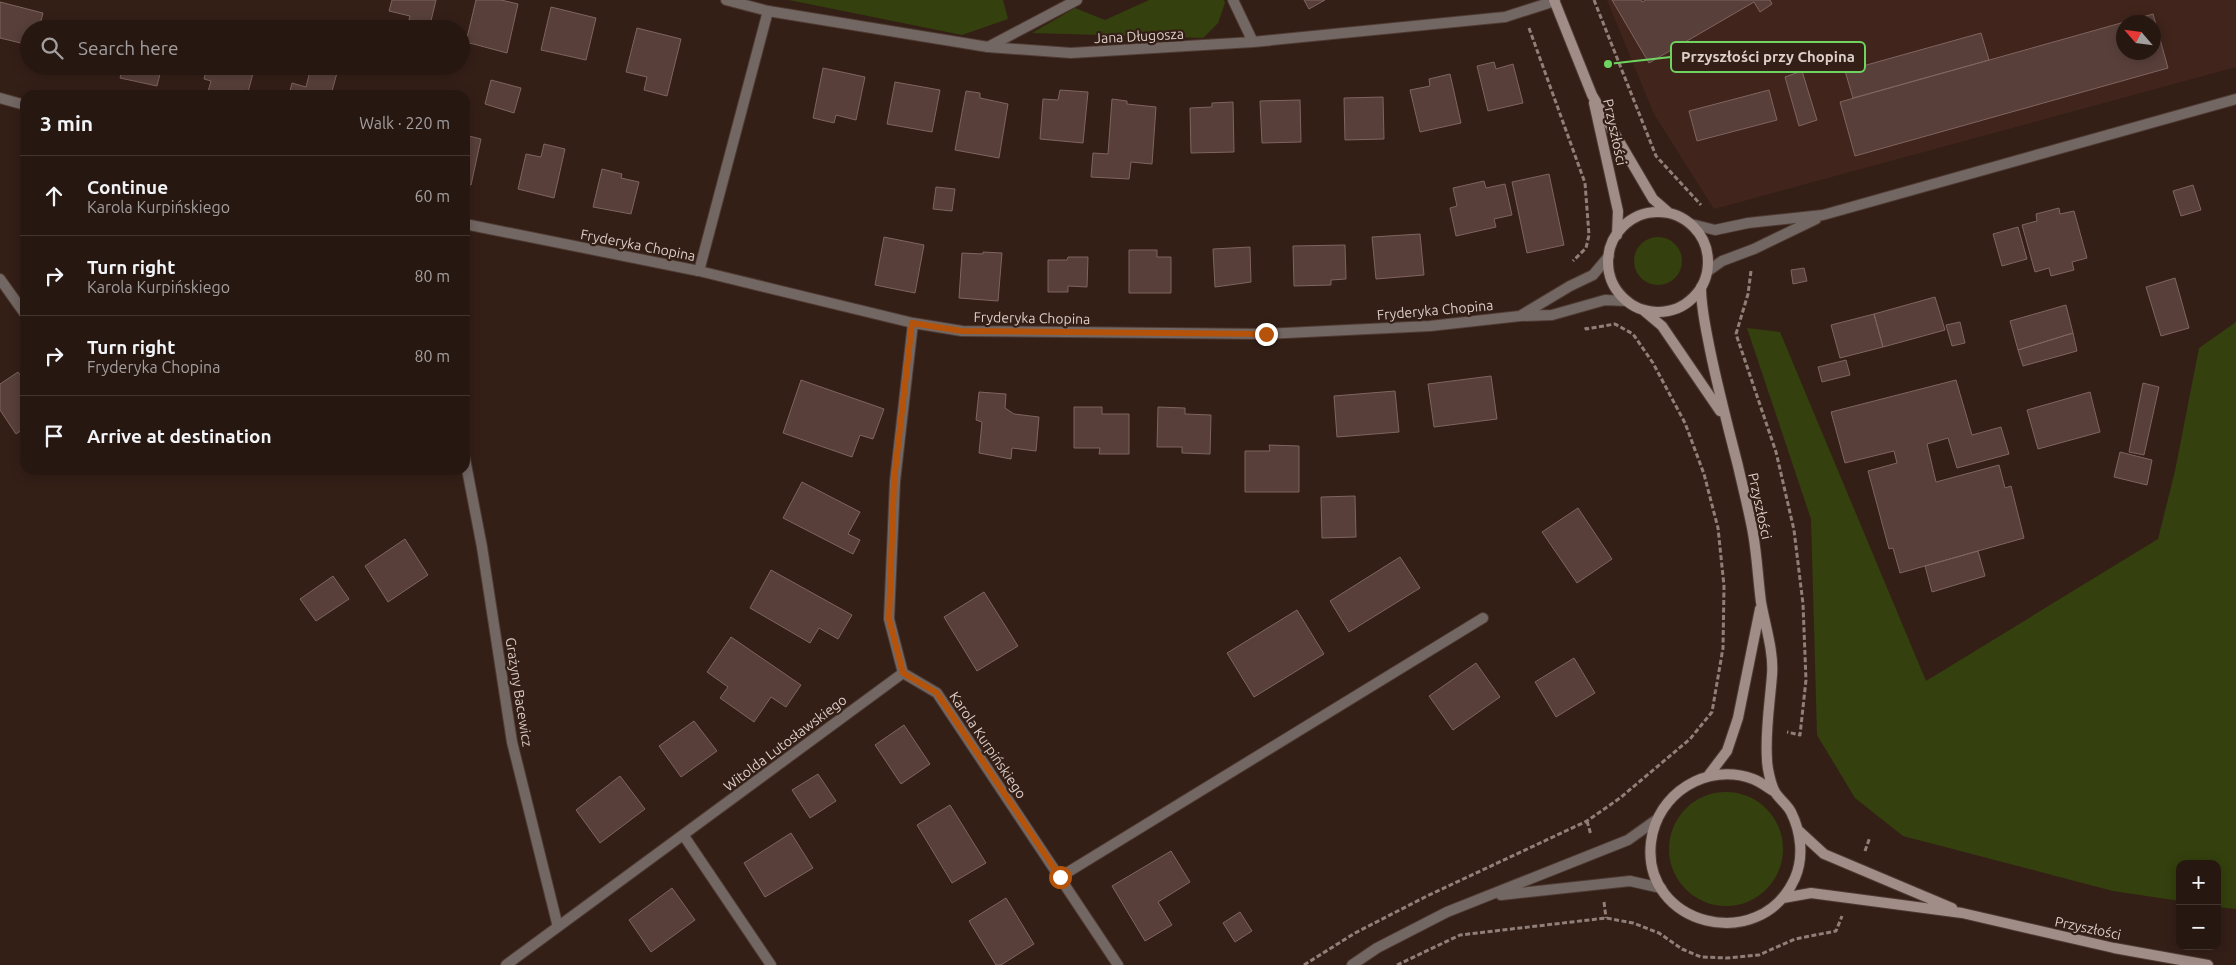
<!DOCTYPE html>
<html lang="en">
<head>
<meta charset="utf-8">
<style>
  body { margin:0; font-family:Ubuntu,sans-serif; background:#33241f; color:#f1f3f6 }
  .controls { position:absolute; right:15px; bottom:15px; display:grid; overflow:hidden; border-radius:10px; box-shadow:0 2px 12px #0003 }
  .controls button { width:45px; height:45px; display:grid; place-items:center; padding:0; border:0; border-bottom:1px solid #433631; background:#271711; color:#f1f3f6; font:25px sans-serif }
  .compass { position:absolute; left:2116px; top:15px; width:45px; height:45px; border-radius:50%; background:#271711; box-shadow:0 2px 12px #0003; rotate:298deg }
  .stop { position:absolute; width:15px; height:15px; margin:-11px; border:4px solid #b45309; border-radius:50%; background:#fff }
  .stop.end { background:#b45309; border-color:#fff; box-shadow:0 1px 5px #0008 }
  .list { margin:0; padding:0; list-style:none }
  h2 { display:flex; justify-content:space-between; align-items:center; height:65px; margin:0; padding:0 20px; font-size:21px }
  h2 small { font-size:16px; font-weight:400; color:#a49f9f }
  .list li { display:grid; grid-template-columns:32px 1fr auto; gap:15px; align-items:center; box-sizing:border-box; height:80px; padding:0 20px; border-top:1px solid #433631 }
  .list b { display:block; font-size:19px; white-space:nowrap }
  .list p { margin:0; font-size:16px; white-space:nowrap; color:#a49f9f }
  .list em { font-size:16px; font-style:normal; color:#a49f9f }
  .icon { flex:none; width:28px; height:28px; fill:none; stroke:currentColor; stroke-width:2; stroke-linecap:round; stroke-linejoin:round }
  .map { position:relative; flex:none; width:2236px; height:965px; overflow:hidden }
  .search { position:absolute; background:#271711; box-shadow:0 2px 12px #0003; left:20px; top:20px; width:450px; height:55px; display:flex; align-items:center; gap:12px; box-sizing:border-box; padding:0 18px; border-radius:28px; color:#a49f9f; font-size:19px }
  .panel { position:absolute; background:#271711; box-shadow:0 2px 12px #0003; left:20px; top:90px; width:450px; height:385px; border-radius:15px }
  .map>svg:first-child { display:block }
</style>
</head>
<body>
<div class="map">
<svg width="2236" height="965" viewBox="0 0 2236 965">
  <rect width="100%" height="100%" fill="#341f17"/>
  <path fill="#41251c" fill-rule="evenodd" d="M 1607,0 L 2236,0 L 2236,67 L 1714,209 L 1654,114 ZM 2124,22 L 2154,22 L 2154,52 L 2124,52 Z"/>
  <path fill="#34400d" d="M 789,0 L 1003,0 L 1008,19 L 962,35 Z
    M 1149,0 L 1224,0 L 1225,3 L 1218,23 L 1203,38 L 1032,33 L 1075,8 L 1105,20 Z
    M1634 261a24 24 0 1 1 48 0a24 24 0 1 1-48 0Z
    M 2236,322 L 2236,909 L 2217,907 L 2217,864 L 2180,864 L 2180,901 L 2113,891 L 1903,836 L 1855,798 L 1817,735 L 1811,519 L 1747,328 L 1780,332 L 1926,681 L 2158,539 L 2175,471 L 2199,348 Z
    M1669 849a57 57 0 1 1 114 0a57 57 0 1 1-114 0Z"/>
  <path fill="#583f3a" stroke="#7f645f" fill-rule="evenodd" d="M 392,0 L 436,0 L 430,25 L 409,20 L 410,16 L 389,11 Z
    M 476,0 L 501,0 L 518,4 L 507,53 L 466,42 Z
    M 1304,0 L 1325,0 L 1309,9 Z
    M 1612,0 L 1641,0 L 1642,2 L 1646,0 L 1770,0 L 1772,4 L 1760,12 L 1754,2 L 1649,63 Z
    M 0,2 L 43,13 L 39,29 L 29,29 L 29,45 L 0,38 Z
    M 551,7 L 596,18 L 586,60 L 541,50 Z
    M 2153,14 L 2168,68 L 1855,156 L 1840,102 ZM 2124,22 L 2154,22 L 2154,52 L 2124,52 Z
    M 637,28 L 681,39 L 667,96 L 644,90 L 647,77 L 626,72 Z
    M 1981,33 L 1989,60 L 1853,98 L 1845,71 Z
    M 1494,62 L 1496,69 L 1513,64 L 1523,103 L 1488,111 L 1477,66 Z
    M 123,66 L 162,66 L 157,86 L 120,78 Z
    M 207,66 L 255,66 L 248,92 L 241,90 L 239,95 L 207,95 L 211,81 L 204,79 Z
    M 311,67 L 337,73 L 331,95 L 289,95 L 292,83 L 306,87 Z
    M 823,68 L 865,77 L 856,120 L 836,115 L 834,123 L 813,118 Z
    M 1802,71 L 1817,120 L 1799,126 L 1785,77 Z
    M 1450,74 L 1461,123 L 1420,132 L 1410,90 L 1430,86 L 1429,79 Z
    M 491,80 L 521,88 L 514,113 L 485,104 Z
    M 895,82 L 940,90 L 932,132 L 887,124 Z
    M 1060,90 L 1088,92 L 1083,143 L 1040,139 L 1043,99 L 1058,100 Z
    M 1769,90 L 1777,120 L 1697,141 L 1689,111 Z
    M 966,91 L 980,93 L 980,98 L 1008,104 L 999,158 L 955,150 Z
    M 1383,97 L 1384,139 L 1345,140 L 1344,98 Z
    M 1112,99 L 1127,101 L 1127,104 L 1156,107 L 1152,164 L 1131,162 L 1129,179 L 1091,177 L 1093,153 L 1108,154 Z
    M 1300,100 L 1301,142 L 1262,143 L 1260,101 Z
    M 1233,102 L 1234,152 L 1191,153 L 1190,108 L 1212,107 L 1212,103 Z
    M 465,135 L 481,139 L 471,185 L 465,183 Z
    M 544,144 L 565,149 L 554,198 L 518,189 L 526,154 L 541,157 Z
    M 602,169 L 622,174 L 621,178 L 639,182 L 631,214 L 593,207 Z
    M 1549,174 L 1564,245 L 1527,253 L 1512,182 Z
    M 1484,181 L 1486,188 L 1505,184 L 1512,215 L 1494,219 L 1496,227 L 1456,236 L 1450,208 L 1457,206 L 1453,188 Z
    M 2193,185 L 2201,210 L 2181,216 L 2173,191 Z
    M 936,187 L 955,189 L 952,211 L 933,209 Z
    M 2059,208 L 2060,214 L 2074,211 L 2087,258 L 2072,262 L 2074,270 L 2051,276 L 2049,268 L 2035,272 L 2022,225 L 2037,221 L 2036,214 Z
    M 2018,227 L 2027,259 L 2002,266 L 1993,234 Z
    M 1420,234 L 1424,275 L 1376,279 L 1372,237 Z
    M 884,237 L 924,245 L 915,293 L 875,285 Z
    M 1345,245 L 1346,279 L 1331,280 L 1331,285 L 1294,286 L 1293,246 Z
    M 1250,247 L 1251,282 L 1215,287 L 1213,249 Z
    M 1129,250 L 1157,250 L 1157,257 L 1171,257 L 1171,293 L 1129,293 Z
    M 983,252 L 1002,253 L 998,301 L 959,298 L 962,253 L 983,254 Z
    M 1068,257 L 1088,257 L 1087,287 L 1068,286 L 1068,292 L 1048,292 L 1048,260 L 1067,260 Z
    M 1804,268 L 1807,281 L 1793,284 L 1791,270 Z
    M 2175,278 L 2189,328 L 2161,336 L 2146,287 Z
    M 1935,297 L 1945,330 L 1883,347 L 1874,314 Z
    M 2066,305 L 2073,333 L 2018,350 L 2010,321 Z
    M 1874,314 L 1883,347 L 1840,358 L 1831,325 Z
    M 1960,322 L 1965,343 L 1952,346 L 1946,325 Z
    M 2073,333 L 2077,351 L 2023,366 L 2018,350 Z
    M 1846,360 L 1850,375 L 1822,382 L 1818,367 Z
    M 18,372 L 25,382 L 25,428 L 16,434 L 0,410 L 0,384 Z
    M 1491,376 L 1497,419 L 1434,427 L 1428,384 Z
    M 801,380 L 884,409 L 873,439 L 860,435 L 852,457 L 783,433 Z
    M 1956,380 L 1972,435 L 2001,427 L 2009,454 L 1957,468 L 1948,438 L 1927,444 L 1936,482 L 1999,465 L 2005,488 L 2011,486 L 2024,538 L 1900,573 L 1893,548 L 1889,549 L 1868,471 L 1897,463 L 1894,451 L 1845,463 L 1831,412 Z
    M 2143,383 L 2159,387 L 2144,455 L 2129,452 Z
    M 1395,391 L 1399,432 L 1337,437 L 1334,396 Z
    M 979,392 L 1006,394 L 1005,408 L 1014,414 L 1039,417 L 1036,451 L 1012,448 L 1011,459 L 979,453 L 982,422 L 976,420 Z
    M 2090,392 L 2100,432 L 2038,449 L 2027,410 Z
    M 1074,407 L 1102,407 L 1102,414 L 1129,414 L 1129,454 L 1099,454 L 1100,448 L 1074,448 Z
    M 1158,407 L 1185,408 L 1185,414 L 1211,415 L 1210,454 L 1182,453 L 1182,447 L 1157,447 Z
    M 1269,445 L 1299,446 L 1299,492 L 1245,492 L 1245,451 L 1270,451 Z
    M 2120,452 L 2152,460 L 2147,485 L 2114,477 Z
    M 802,482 L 860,512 L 848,534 L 860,540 L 853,554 L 783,518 Z
    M 1355,496 L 1356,537 L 1322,538 L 1321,497 Z
    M 1578,508 L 1612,559 L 1577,583 L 1542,532 Z
    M 405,539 L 428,575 L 388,602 L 365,566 Z
    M 1978,551 L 1985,576 L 1932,592 L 1925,566 Z
    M 1400,557 L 1420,588 L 1349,632 L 1330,601 Z
    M 771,570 L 852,615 L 838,639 L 819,628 L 810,643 L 750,608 Z
    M 333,576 L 349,599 L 316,621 L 300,599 Z
    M 984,592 L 1018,646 L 977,671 L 944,617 Z
    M 1297,610 L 1324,654 L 1254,697 L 1227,653 Z
    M 731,637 L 801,685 L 786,707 L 771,697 L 754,722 L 720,698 L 728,687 L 707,672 Z
    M 1574,658 L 1595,693 L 1556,717 L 1535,682 Z
    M 1476,663 L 1500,697 L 1453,730 L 1429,696 Z
    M 694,721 L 717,751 L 681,777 L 659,746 Z
    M 904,725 L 930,764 L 901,784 L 875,745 Z
    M 818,774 L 836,801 L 810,818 L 792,790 Z
    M 620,776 L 645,809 L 600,843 L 576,810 Z
    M 950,805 L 986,863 L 952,883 L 917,825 Z
    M 791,833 L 813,868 L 765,897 L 744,863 Z
    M 1171,851 L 1190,882 L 1158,902 L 1172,925 L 1145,941 L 1112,886 Z
    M 672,888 L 695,920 L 651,952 L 629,920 Z
    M 1006,898 L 1034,944 L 1001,965 L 996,965 L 969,921 Z
    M 1240,912 L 1252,931 L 1235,942 L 1223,923 Z"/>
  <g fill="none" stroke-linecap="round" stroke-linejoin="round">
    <g stroke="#4f3b33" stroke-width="12">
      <path id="lane" d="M 988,47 L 1077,0
        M 699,271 L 768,11"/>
    </g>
    <g stroke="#4f3b33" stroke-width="12">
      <path id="street" d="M 726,0 L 768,11 L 988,47 L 1071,53 L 1253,42 L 1505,17 L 1555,1
        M 1233,0 L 1253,42
        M 0,98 L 25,105
        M 465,224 L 699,271 L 913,323 L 962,331 L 1266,334 L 1430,326 L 1520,316 L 1552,315 L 1605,300 L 1627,301
        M 1691,224 L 1715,230 L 1748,223 L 1823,215 L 2236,99
        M 1708,271 L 1722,261 L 1754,249 L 1816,219
        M 0,279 L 25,314
        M 1520,316 L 1570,286 L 1593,275 L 1609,256
        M 913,323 L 895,481 L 889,619 L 903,673 L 937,693 L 1118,965
        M 465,459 L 482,547 L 512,742 L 558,927
        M 684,836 L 771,965
        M 1060,877 L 1483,618
        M 1501,895 L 1630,881 L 1661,888
        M 506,965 L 903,673
        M 1352,965 L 1377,948 L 1447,912 L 1628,840 L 1656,820"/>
    </g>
    <g stroke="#4f3b33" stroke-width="12">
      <path id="secondary" d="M 1554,0 L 1592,95 L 1653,199 L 1668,212
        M 1594,103 L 1618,211 L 1617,235
        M1608 262a50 50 0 1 1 100 0a50 50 0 1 1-100 0Z
        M 1701,287 C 1701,309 1706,329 1710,350 C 1718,389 1728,427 1738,466 C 1743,488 1749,511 1753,533 C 1757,556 1758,579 1761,602 C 1765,625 1774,652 1772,675 C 1770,702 1765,732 1767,759 C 1767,768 1771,785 1775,792 C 1779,799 1787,804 1791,812 C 1801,832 1804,857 1795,878 C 1760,956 1641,925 1651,842 C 1657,793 1707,762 1753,779 C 1761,782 1768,788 1775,792
        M 1643,310 L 1662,326 L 1720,411
        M 1708,776 L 1727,751 L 1738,718 L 1760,609
        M 1799,831 L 1824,854 L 1952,908
        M 1783,898 L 1811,893 L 1962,913 L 2114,948 L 2208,965"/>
    </g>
    <path stroke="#907f78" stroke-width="3" stroke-dasharray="5 2.5" stroke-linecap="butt" d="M 1594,0 L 1656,156 L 1701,205
      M 1529,28 L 1585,183 L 1589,235 L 1586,248 L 1573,261
      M 1751,271 L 1748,294 L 1736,334 L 1776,452 L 1794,530 L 1803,604 L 1806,680 L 1800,735 L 1787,732
      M 1587,821 L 1591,835
      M 1865,851 L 1870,837
      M 1604,902 L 1606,918
      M 1304,965 L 1355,933 L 1427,896 L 1587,821 L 1620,798 L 1690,739 L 1712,712 L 1723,648 L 1724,586 L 1718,528 L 1704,474 L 1685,423 L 1653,363 L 1633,334 L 1615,324 L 1586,329 L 1585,325
      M 1397,965 L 1460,935 L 1606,918 L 1633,923 L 1659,933 L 1682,949 L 1701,957 L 1727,958 L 1759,955 L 1795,939 L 1836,931 L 1842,916"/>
    <use href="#lane" stroke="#736764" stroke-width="10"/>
    <use href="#street" stroke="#736764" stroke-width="10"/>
    <use href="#secondary" stroke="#a08d88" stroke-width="10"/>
  </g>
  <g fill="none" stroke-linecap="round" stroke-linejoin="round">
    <path stroke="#b45309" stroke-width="6" d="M 1060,877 L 937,693 L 903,673 L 889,619 L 894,481 L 912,323 L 962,331 L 1266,334"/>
  </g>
  <g text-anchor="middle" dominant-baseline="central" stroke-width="4.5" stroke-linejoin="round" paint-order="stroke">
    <g font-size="14" fill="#dccec8" stroke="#341f17">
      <text transform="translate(1139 36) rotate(-3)">Jana Długosza</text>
      <text transform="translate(1615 132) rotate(78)">Przyszłości</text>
      <text transform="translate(638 245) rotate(11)">Fryderyka Chopina</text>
      <text transform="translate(1435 310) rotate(-5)">Fryderyka Chopina</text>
      <text transform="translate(1032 318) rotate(1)">Fryderyka Chopina</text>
      <text transform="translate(1760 506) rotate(78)">Przyszłości</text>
      <text transform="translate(519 692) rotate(81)">Grażyny Bacewicz</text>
      <text transform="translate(785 743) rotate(-37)">Witolda Lutosławskiego</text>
      <text transform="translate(988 745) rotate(56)">Karola Kurpińskiego</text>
      <text transform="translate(2088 928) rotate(12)">Przyszłości</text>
    </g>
  </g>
  <path fill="none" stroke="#6fd360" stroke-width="2" d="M1608 64L1671 57"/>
  <circle fill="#6fd360" stroke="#341f17" stroke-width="2" cx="1608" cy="64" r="5"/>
  <rect fill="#341f17" stroke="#6fd360" stroke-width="2" x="1671" y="42" width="194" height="30" rx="5"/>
  <g font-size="15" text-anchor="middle" font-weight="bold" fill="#dccec8">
    <text x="1768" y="62">Przyszłości przy Chopina</text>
  </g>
</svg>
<div class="controls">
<button>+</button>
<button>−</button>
</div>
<svg class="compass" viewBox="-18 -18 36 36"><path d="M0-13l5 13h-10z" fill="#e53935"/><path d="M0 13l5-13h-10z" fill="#a49f9f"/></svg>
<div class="stop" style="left:1060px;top:877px"></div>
<div class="stop end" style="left:1266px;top:334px"></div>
<div class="search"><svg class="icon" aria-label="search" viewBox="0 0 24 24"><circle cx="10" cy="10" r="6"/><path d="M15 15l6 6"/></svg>Search here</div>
<section class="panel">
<h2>3 min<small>Walk · 220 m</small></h2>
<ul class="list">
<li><svg class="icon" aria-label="ahead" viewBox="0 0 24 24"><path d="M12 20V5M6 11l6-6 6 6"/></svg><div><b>Continue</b><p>Karola Kurpińskiego</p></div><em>60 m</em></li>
<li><svg class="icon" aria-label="right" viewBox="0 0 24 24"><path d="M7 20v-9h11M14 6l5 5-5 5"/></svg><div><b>Turn right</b><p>Karola Kurpińskiego</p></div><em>80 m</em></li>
<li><svg class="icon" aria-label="right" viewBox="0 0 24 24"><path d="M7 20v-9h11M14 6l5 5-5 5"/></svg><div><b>Turn right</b><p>Fryderyka Chopina</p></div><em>80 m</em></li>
<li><svg class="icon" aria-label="arrive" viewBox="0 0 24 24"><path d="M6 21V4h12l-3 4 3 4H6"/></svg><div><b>Arrive at destination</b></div></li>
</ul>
</section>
</div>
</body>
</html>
